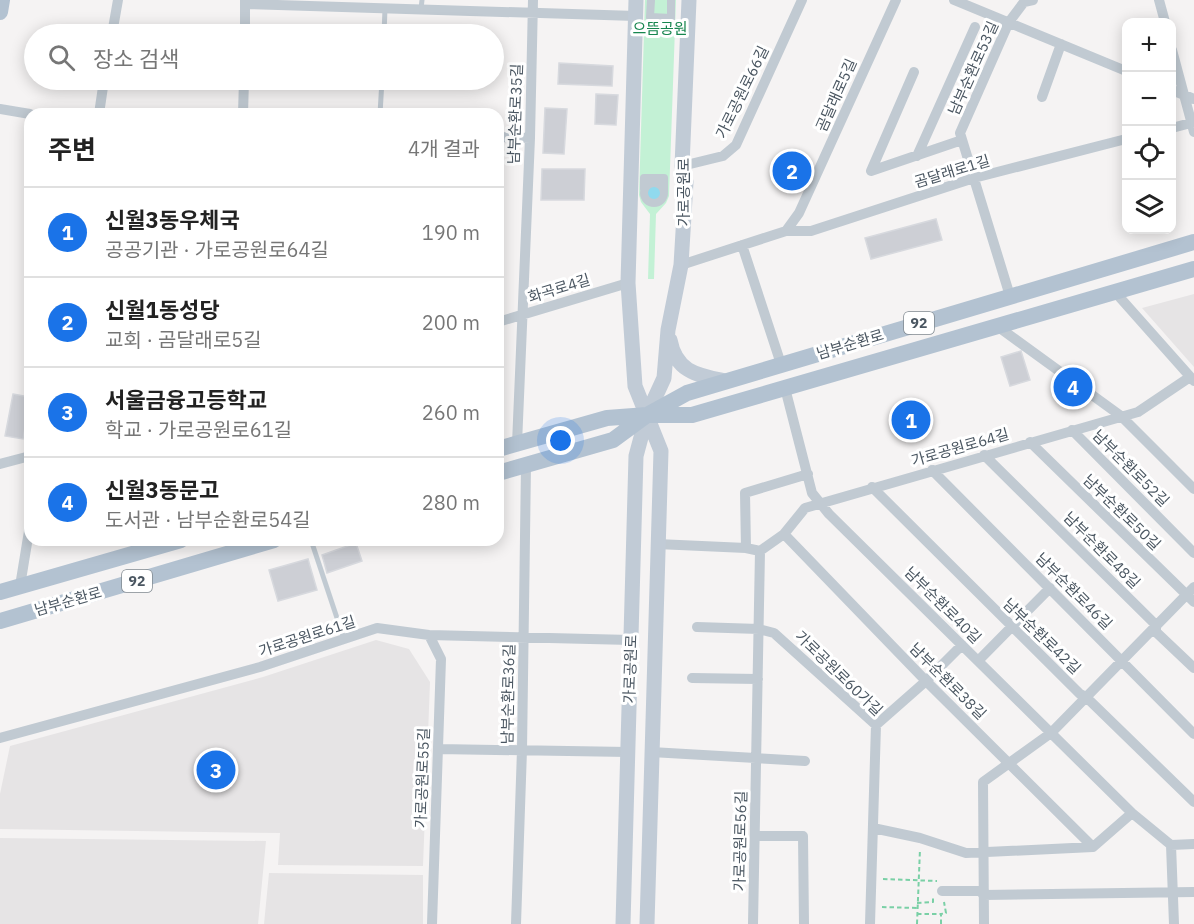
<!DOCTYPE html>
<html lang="ko">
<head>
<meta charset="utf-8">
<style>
  body { margin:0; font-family:"IBM Plex Sans","Noto Sans KR",sans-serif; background:#f2f2f2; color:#222 }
  .controls { position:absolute; right:18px; top:18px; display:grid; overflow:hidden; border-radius:12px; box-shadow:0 3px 15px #0003 }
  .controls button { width:54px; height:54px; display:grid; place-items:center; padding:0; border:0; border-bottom:2px solid #e0e0e0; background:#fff; color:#222; font:30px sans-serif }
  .you { position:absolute; left:561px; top:441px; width:21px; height:21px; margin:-15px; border:4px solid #fff; border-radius:50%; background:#1a73e8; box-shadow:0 0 0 9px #1a73e833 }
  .badge { display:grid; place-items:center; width:39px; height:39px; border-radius:50%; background:#1a73e8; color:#fff; font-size:20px; font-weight:700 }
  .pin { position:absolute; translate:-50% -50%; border:3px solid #fff; box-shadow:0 2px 6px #0006 }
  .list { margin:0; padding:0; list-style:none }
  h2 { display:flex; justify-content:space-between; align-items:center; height:78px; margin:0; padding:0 24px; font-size:26px }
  h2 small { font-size:20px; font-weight:400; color:#767676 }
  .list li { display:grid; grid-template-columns:39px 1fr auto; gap:18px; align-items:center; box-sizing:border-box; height:90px; padding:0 24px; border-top:2px solid #e0e0e0 }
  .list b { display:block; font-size:22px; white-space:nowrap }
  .list p { margin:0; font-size:20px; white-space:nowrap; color:#767676 }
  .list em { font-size:20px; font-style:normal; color:#767676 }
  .icon { flex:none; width:33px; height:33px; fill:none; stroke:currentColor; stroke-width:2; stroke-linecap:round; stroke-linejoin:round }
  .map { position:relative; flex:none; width:1194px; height:924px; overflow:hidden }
  .search { position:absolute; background:#fff; box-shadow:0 3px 15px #0003; left:24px; top:24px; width:480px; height:66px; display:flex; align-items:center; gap:15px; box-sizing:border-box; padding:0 21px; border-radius:33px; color:#767676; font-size:22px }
  .panel { position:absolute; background:#fff; box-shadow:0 3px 15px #0003; left:24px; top:108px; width:480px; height:438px; border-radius:18px }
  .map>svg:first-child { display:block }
</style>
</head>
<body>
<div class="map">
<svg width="1194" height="924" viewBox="0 0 1194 924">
  <rect width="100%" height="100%" fill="#f5f3f3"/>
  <path fill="#e6e4e5" d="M 1194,294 L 1194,367 L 1142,308 Z
    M 376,640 L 409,649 L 430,682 L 423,866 L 278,865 L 280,833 L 0,829 L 0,794 L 10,746 L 263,677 Z
    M 0,838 L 266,841 L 258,924 L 0,924 Z
    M 269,873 L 423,875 L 423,924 L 264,924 Z"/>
  <path fill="#c3f1d5" d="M 645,0 L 676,0 L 669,196 L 666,203 L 656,214 L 654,279 L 648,279 L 650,214 L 641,202 L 639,195 Z"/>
  <path fill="#90daee" d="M647 193a7 7 0 1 1 14 0a7 7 0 1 1-14 0Z"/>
  <path fill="#cdcfd5" stroke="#d7d9de" stroke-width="1.5" d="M 559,63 L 613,66 L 612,86 L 558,84 Z
    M 596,94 L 618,95 L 616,125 L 595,124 Z
    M 545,108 L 567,109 L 564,154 L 543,153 Z
    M 542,169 L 585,169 L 584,200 L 541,200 Z
    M 936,219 L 942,240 L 871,259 L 865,238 Z
    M 1021,351 L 1030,380 L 1010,386 L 1001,357 Z
    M 13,394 L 30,397 L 23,439 L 5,436 Z
    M 356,543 L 362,561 L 327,573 L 322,555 Z
    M 308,559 L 317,590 L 278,601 L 269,570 Z"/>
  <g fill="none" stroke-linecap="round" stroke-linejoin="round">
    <path stroke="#7ad0a6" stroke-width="2" stroke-dasharray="4.5 3" stroke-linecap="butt" d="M 883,879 L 937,881
      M 917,903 L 933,902 L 933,898 L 935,898
      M 882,907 L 917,908
      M 917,914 L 941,914
      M 917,924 L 920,849
      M 941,924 L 941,914 L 946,913 L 944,902"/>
    <path stroke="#c1cad2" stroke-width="5" d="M 421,9 L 422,0
      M 384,34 L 385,9
      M 380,114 L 382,80
      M 311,540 L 344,639"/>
    <path stroke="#c1cad2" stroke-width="8" d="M 651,0 L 650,17 L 671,18 L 671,0
      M644 193a10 10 0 1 1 20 0a10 10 0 1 1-20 0Z
      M 644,189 L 644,178 L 664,178 L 664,192"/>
    <path stroke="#c1cad2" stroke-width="10" d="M 954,0 L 1126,71
      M 1159,0 L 1165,22
      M 245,4 L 636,16
      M 112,34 L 118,0
      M 245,34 L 245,0
      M 1172,50 L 1194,132
      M 914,72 L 871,171 L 962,140
      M 1172,90 L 1194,99
      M 1042,97 L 1061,44
      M 0,109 L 30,114
      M 99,114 L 104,80
      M 243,114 L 244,80
      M 1172,128 L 1194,122
      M 498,137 L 530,138
      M 917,156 L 975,27
      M 682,166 L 723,156 L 736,145 L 802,0
      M 786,231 L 811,231 L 974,178 L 1126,139
      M 742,245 L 781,364
      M 681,265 L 786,231 L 799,213 L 896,0
      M 1115,292 L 1194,381
      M 1010,296 L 960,133 L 1009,22 L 1024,2 L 1033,0
      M 498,322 L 628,283
      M 997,326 L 1121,416 L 1194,489
      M 785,388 L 812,493 L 829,514 L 1132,813 L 1171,845 L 1174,924
      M 1072,430 L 1194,553
      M 1030,442 L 1194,602
      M 517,444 L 530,138 L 533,0
      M 984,455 L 1156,625 L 1156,632 L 1194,668
      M 0,464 L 30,456
      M 932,470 L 1194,734
      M 872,487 L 1080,694 L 1086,697 L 1194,802
      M 784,534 L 926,681 L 1093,847
      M 657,544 L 746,548 L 760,551 L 784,534 L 805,508 L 1138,412 L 1190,377
      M 746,548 L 745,493 L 808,474
      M 20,586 L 30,525
      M 697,627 L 759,629 L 774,633 L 876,725 L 870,924
      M 429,635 L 441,659 L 432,924
      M 978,661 L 1050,588
      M 692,678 L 758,679
      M 876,725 L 926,681 L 962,645
      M 0,738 L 260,667 L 377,628 L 429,635 L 631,640
      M 438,749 L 628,752
      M 651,752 L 805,761
      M 873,828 L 920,838 L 966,853 L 1093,847 L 1132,813
      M 755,836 L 803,836 L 804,924
      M 1171,845 L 1194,844
      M 942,891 L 983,891
      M 983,895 L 1194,892
      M 516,924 L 522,750 L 526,465
      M 753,924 L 760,551
      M 984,924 L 983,782 L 1051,733 L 1194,587"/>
    <path stroke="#c1cbd6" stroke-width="15" d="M 636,0 L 628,283 L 635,386 L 661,451 L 647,924
      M 670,340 C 676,372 697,375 725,381
      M 623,924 L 636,456 L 647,415 L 664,378 L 668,330 L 681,265 L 686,182 L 682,166 L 689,0"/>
    <path stroke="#b3c2d1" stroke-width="16" d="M 0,12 L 2,0
      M 498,449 L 607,418 L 647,415 L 692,415 L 1194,269
      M 498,473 L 613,440 L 647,415 L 687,393 L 1194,242
      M 0,592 L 181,540
      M 0,621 L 274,540"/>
  </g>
  <g text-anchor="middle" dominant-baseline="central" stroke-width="6" stroke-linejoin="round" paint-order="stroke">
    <g fill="#fff" stroke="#808990" stroke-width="1.5">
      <rect x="904" y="312" width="30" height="22" rx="4.5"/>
      <rect x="122" y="570" width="30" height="22" rx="4.5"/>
    </g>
    <g font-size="14" font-weight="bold" fill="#4a5661">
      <text x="919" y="323">92</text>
      <text x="137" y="581">92</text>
    </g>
    <g font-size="15" fill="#17864f" stroke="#fff">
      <text x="660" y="28">으뜸공원</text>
    </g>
    <g font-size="15" fill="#4a5661" stroke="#fff">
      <text transform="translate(973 68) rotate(-66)">남부순환로53길</text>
      <text transform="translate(742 92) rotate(-64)">가로공원로66길</text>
      <text transform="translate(836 95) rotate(-66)">곰달래로5길</text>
      <text transform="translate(515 114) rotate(-88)">남부순환로35길</text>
      <text transform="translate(952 171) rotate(-17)">곰달래로1길</text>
      <text transform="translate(683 192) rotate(-90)">가로공원로</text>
      <text transform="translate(559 288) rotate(-17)">화곡로4길</text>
      <text transform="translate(850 344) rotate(-17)">남부순환로</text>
      <text transform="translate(960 447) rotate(-16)">가로공원로64길</text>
      <text transform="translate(1131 468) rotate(45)">남부순환로52길</text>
      <text transform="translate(1122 512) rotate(44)">남부순환로50길</text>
      <text transform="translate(1102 550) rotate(45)">남부순환로48길</text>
      <text transform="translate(1074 591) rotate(45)">남부순환로46길</text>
      <text transform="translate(68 601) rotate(-16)">남부순환로</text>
      <text transform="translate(943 605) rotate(45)">남부순환로40길</text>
      <text transform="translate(307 636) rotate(-18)">가로공원로61길</text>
      <text transform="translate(1042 636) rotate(44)">남부순환로42길</text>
      <text transform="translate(630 669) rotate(-88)">가로공원로</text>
      <text transform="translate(839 673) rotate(44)">가로공원로60가길</text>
      <text transform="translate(948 681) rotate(45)">남부순환로38길</text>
      <text transform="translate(508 694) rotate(-89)">남부순환로36길</text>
      <text transform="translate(422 778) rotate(-88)">가로공원로55길</text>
      <text transform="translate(740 841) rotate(-89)">가로공원로56길</text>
    </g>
  </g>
</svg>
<div class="controls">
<button>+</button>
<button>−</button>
<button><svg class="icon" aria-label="locate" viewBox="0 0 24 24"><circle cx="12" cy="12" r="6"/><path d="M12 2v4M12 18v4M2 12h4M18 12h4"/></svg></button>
<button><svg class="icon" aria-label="layers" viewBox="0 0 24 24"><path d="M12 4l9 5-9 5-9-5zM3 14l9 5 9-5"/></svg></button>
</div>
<div class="you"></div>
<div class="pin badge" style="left:911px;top:420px">1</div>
<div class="pin badge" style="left:792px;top:171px">2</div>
<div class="pin badge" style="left:216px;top:770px">3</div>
<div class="pin badge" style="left:1073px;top:387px">4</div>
<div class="search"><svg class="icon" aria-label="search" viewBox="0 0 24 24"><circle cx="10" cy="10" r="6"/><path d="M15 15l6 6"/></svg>장소 검색</div>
<section class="panel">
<h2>주변<small>4개 결과</small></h2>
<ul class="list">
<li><span class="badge">1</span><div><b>신월3동우체국</b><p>공공기관 · 가로공원로64길</p></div><em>190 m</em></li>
<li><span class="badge">2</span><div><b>신월1동성당</b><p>교회 · 곰달래로5길</p></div><em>200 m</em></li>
<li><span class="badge">3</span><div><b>서울금융고등학교</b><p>학교 · 가로공원로61길</p></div><em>260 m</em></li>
<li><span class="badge">4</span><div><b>신월3동문고</b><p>도서관 · 남부순환로54길</p></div><em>280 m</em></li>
</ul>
</section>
</div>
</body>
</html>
